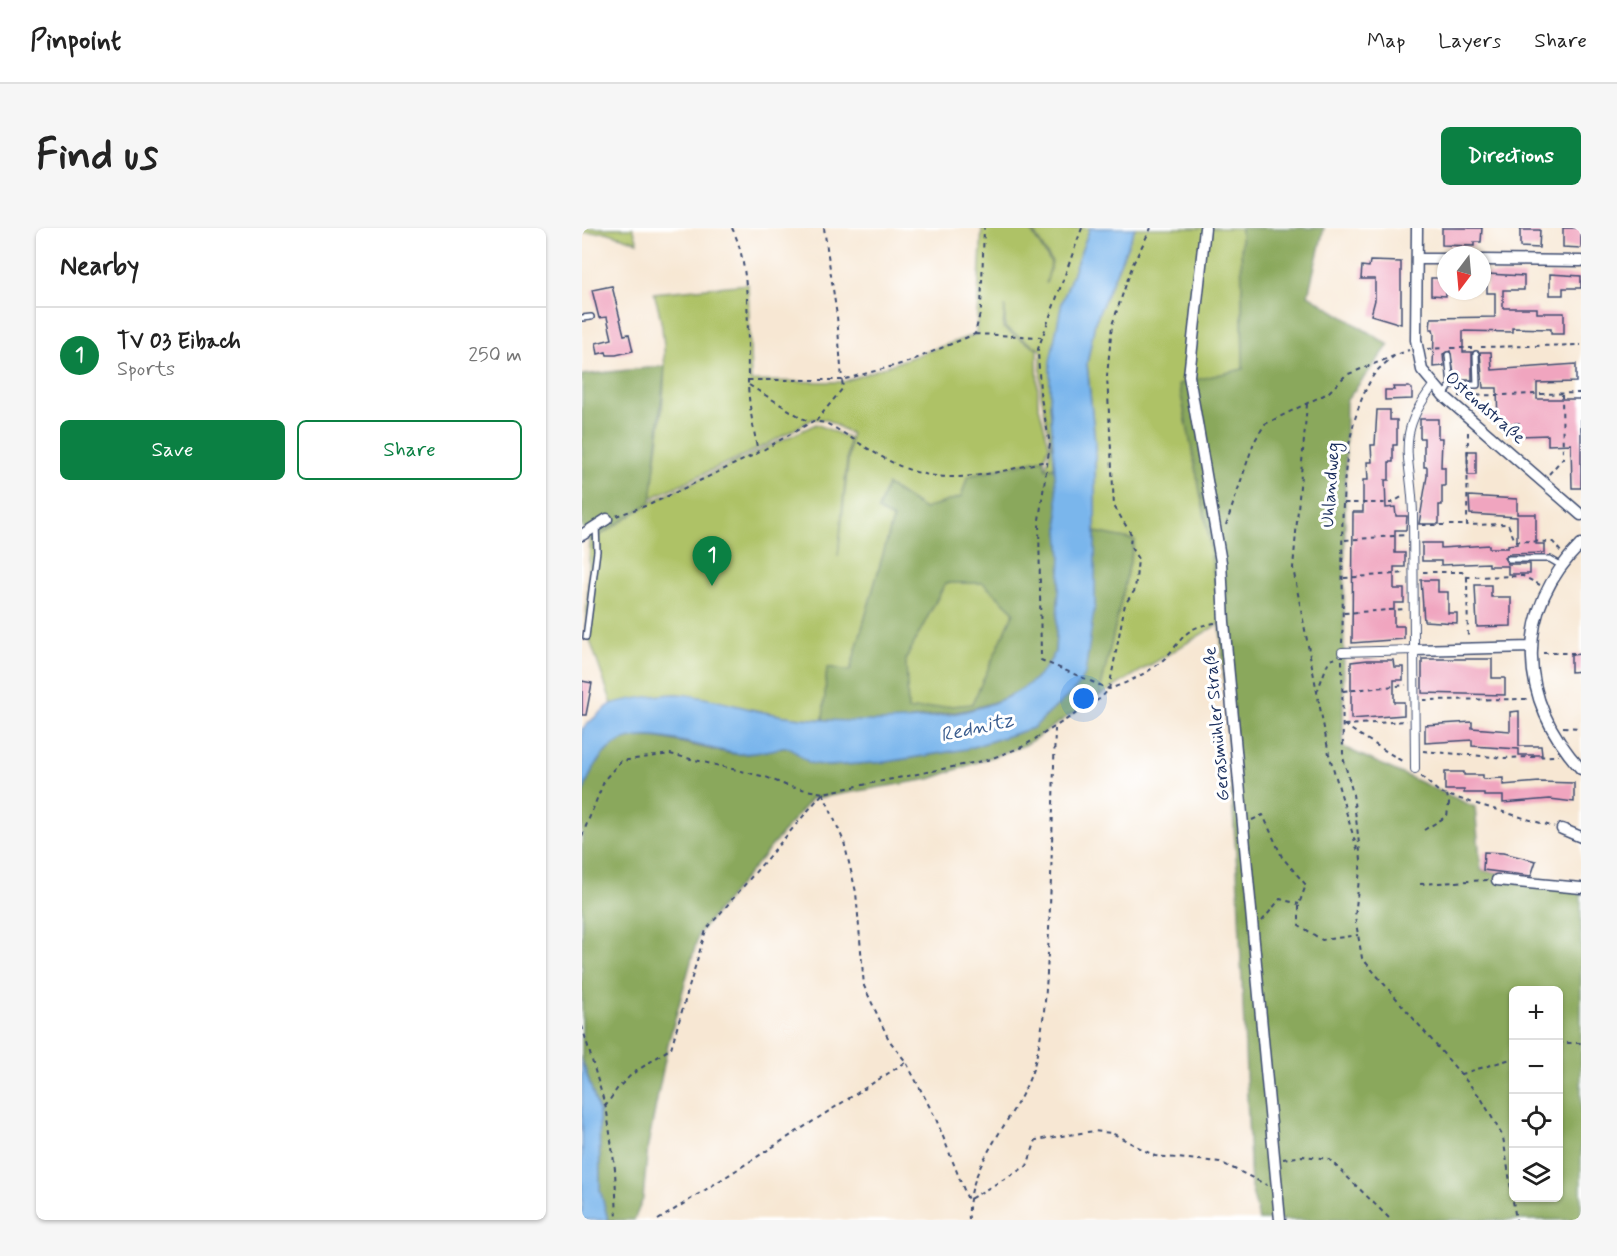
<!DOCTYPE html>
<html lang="en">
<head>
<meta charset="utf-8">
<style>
  body { margin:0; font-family:Mynerve,sans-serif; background:#f6f6f6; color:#222 }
  .controls { position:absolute; right:18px; bottom:18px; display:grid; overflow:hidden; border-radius:9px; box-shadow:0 2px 4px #0004 }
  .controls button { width:54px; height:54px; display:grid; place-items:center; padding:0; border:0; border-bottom:2px solid #e0e0e0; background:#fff; color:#222; font:30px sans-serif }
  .compass { position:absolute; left:855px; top:18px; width:54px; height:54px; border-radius:50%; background:#fff; box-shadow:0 2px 4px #0004; rotate:196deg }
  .you { position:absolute; left:502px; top:471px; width:21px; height:21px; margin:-15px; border:4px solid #fff; border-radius:50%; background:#1a73e8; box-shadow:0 0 0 9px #1a73e833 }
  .badge { display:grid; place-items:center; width:39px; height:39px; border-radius:50%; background:#0b8043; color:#fff; font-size:20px; font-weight:700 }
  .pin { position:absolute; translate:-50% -50px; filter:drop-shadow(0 2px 3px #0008) }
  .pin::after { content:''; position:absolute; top:32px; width:21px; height:18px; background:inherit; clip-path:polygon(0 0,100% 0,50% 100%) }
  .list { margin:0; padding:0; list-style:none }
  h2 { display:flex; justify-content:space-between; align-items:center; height:78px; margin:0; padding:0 24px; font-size:26px }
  h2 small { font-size:20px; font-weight:400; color:#767676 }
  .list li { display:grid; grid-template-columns:39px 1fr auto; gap:18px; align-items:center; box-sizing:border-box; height:96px; padding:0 24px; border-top:2px solid #e0e0e0 }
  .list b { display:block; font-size:22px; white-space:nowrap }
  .list p { margin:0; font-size:20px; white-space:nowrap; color:#767676 }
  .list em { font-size:20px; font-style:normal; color:#767676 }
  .actions { display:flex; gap:12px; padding:18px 24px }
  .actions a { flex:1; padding:14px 0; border:2px solid #0b8043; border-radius:9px; text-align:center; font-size:21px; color:#0b8043 }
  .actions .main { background:#0b8043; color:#fff }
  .icon { flex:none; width:33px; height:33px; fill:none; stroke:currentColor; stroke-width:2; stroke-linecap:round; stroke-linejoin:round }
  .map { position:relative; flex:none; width:999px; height:992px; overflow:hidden; border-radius:9px }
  header { display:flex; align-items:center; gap:36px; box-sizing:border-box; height:84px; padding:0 30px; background:#fff; border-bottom:2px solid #e0e0e0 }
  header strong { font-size:28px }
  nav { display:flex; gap:33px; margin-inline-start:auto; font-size:21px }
  .intro { display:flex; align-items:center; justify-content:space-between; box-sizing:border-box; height:144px; padding:0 36px }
  h1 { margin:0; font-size:42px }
  .button { padding:15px 27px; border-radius:9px; background:#0b8043; color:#fff; font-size:21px; font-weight:700 }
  main { display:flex; gap:36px; padding:0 36px }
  aside { flex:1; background:#fff; border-radius:9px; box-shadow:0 2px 4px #0004 }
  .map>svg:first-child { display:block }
</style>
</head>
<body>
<header>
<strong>Pinpoint</strong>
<nav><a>Map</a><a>Layers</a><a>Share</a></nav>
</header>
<div class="intro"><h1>Find us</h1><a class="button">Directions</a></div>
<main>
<aside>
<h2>Nearby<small></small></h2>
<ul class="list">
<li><span class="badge">1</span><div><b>TV 03 Eibach</b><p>Sports</p></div><em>250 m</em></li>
</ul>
<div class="actions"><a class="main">Save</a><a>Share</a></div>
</aside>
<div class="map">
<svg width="999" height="992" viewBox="0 0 999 992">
  <rect width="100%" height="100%" fill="#fff"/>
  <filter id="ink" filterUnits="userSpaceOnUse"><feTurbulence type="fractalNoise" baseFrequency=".0167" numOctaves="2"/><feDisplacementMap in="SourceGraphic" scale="12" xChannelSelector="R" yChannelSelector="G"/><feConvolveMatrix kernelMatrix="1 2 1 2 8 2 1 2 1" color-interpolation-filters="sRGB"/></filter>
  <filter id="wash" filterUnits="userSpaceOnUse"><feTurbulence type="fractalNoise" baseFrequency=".008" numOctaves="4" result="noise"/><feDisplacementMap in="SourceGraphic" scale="24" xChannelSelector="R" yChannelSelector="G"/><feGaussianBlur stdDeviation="1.35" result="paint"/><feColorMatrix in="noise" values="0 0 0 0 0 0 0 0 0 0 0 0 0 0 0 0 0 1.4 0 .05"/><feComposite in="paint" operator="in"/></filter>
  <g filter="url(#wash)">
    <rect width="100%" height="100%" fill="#f7e7d3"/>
    <path fill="#aec266" stroke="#647862" stroke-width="1.5" d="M 0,0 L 51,0 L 56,14 L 24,4 L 0,5 Z
      M 400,0 L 447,0 L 469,35 L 464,56 L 470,34 L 449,0 L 508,0 L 480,74 L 468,175 L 473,239 L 464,242 L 469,216 L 459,165 L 459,122 L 423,100 L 423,78 L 421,100 L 455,121 L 456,175 L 467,217 L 462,231 L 386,248 L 379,269 L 342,281 L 305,257 L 296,282 L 311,291 L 268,443 L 245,440 L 241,492 L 202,488 L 95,466 L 30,476 L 4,401 L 8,314 L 69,274 L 234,196 L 267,210 L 256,329 L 269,206 L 244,191 L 231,191 L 186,216 L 69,270 C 76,204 94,130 72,65 L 166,56 L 169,153 L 261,154 L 394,106 Z
      M 553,0 L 659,0 L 661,141 L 597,156 L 626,304 L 638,395 L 517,468 L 553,312 L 513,304 L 513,214 L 505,136 L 513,94 Z
      M 364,355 L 401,355 L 432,384 L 390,477 L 326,482 L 323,431 Z"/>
    <path fill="#8aa85b" stroke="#526c5c" stroke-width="1.5" fill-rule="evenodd" d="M 659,0 L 742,0 L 726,67 L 807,117 L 764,173 L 761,519 L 893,579 L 899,642 L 999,658 L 999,992 L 677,992 L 669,959 L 655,641 L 638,395 L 626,304 L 597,156 L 661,141 ZM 932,762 L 976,762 L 976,970 L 932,970 Z
      M 83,138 L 69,274 L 8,314 L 0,298 L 0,147 Z
      M 462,231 L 464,241 L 473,239 L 479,330 L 473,424 C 451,473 389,482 342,489 C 329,491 314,495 301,495 C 281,495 260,493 241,492 L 245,439 L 268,443 L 311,291 L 296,282 L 305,257 L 342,281 L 379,269 L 386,248 ZM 363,355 L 401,355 L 432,384 L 390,476 L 326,482 L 324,431 Z
      M 513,304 L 553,312 L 517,468 L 443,517 L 348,551 L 229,571 L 117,705 L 86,816 L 66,917 L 61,971 L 52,992 L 26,992 L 18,962 L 17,884 L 0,832 L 0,569 C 29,473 85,518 154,526 C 172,528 191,518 208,520 L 228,535 L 246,538 L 304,534 L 384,521 L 451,500 L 494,460 L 513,375 Z"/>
    <path fill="#7ab6ec" stroke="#4a72a5" stroke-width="1.5" d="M 508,0 L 553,0 L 513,94 L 505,136 L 513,214 L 513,375 L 503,446 L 494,460 L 451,500 L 384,521 L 304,534 L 246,538 L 228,535 L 208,520 L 202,519 C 187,523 172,526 156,526 C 146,525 134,521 124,519 C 61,504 22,495 0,569 L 0,501 C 9,493 18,484 28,477 C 36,472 84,466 95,466 C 129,468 169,484 203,488 C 274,498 439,502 473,424 L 479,330 L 468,175 L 468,134 L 480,74 Z
      M 0,832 L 17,884 L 18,962 L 26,992 L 0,992 Z"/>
    <g id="blocks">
      <path fill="#f0a5bf" d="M 860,0 L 900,0 L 899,14 L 892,14 L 892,18 L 860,17 Z
        M 981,0 L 999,0 L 999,20 L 981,19 Z
        M 938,2 L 958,2 L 957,20 L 938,19 Z
        M 788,33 L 819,34 L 819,96 L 789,87 L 793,72 L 793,51 L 779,51 L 780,38 L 787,39 Z
        M 905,46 L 942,48 L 942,62 L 921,62 L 921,80 L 955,80 L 955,85 L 982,85 L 982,106 L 969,106 L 969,101 L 930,100 L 930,104 L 881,103 L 881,124 L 890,124 L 890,152 L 873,152 L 868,123 L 861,126 L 862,138 L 851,139 L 852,106 L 851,101 L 848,101 L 849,90 L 913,89 L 913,65 L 905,65 Z
        M 968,46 L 999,48 L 999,60 L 981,60 L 981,67 L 968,67 Z
        M 849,50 L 864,50 L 864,68 L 849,67 Z
        M 30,58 L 42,107 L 47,106 L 51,123 L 34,127 L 25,127 L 24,124 L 16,126 L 14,115 L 30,111 L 25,89 L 17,90 L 10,62 Z
        M 898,124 L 909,124 L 910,142 L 994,136 L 994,154 L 955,155 L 955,171 L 999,171 L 999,260 L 990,260 L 989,216 L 966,217 L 966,207 L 937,208 L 937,195 L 916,196 L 915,160 L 901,160 Z
        M 811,159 L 827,159 L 830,161 L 830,171 L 803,172 L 803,162 L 812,162 Z
        M 795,182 L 808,182 L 808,192 L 815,192 L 815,217 L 811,217 L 811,234 L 807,234 L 807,252 L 803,252 L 804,280 L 813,279 L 814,288 L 825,288 L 824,302 L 813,302 L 813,325 L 823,325 L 823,339 L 812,339 L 812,361 L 822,361 L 822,375 L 812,375 L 812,398 L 822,398 L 822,411 L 770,415 L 771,284 L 781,284 L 781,252 L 786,252 L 785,234 L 790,234 L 789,217 L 793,217 Z
        M 838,191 L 856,191 L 856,210 L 860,210 L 859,239 L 863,239 L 863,258 L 860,258 L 860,277 L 857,277 L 857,296 L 837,296 L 845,248 L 845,239 L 842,239 L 842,210 L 838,210 Z
        M 885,223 L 894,223 L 894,247 L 886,247 Z
        M 887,268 L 935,271 L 935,286 L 954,286 L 954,316 L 962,316 L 962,325 L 927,326 L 922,330 L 926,336 L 948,336 L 948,346 L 926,346 L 926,338 L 907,338 L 907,335 L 859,337 L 859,333 L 840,333 L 840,315 L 859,315 L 859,320 L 907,317 L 907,320 L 926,320 L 926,317 L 935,316 L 935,289 L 888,286 Z
        M 839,352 L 856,352 L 856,364 L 866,364 L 866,385 L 875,385 L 875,395 L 842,393 Z
        M 893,357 L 909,357 L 909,369 L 929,369 L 929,398 L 895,399 Z
        M 999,426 L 999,443 L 989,444 L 989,427 Z
        M 840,431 L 910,431 L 910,450 L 923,450 L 923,467 L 840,465 Z
        M 786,432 L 811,432 L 812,439 L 821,439 L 821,452 L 812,452 L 812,474 L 822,474 L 822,487 L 769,491 L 769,434 Z
        M 0,453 L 10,455 L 4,487 L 0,487 Z
        M 937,483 L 937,518 L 959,518 L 960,527 L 937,527 L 937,521 L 890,518 L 890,512 L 843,515 L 843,497 L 890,494 L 890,500 L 928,503 L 928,484 Z
        M 863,544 L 882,544 L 882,547 L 901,547 L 901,551 L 921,550 L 921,557 L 958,554 L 992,555 L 992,574 L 968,571 L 921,575 L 921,568 L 902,568 L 902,565 L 882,565 L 882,562 L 863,562 Z
        M 902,624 L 921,625 L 954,633 L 949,648 L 901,642 Z"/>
    </g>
  </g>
  <g filter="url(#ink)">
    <use href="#blocks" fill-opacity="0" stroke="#3c4b70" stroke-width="1.5"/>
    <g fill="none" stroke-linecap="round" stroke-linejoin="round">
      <g stroke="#3c4b70" stroke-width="8">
        <path id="service" d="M 0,90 L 9,89
          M 866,127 L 869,157
          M 862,168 L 869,157 L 895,157 L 894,126
          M 927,331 L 968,331 L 980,338
          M 4,409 L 15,323 L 14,298"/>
      </g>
      <g stroke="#3c4b70" stroke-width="10">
        <path id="pedestrian" d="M 760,424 L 833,422
          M 833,541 L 831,287 C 830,229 811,210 851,158"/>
      </g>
      <g stroke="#3c4b70" stroke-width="13">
        <path id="minor" d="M 623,0 L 607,148 L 639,334 L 642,394 L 698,992
          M 835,0 L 834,112 L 840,142 L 862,168 L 999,287
          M 835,31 L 864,31
          M 900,32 L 999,33
          M 0,307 L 25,291
          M 999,316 C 931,384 936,472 999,541
          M 833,422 L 949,419
          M 980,601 L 999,609
          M 915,652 L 999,660"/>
      </g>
      <path stroke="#3c4b70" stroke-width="2" stroke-dasharray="4.5 4.5" stroke-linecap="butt" d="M 150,0 C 170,39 165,108 166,151 C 166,176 172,201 176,225
        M 500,0 L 456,121 L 458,165 L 468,216 L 457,292 L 459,432 L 527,461 C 543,456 568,444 581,432 C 603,411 599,400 633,395
        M 393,106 L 459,109
        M 899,119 L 999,117
        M 869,120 L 890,120
        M 845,121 L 863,120
        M 166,152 L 260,152 L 255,88 L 242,0
        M 167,157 L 228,195
        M 877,168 L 999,165
        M 725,176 L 711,340 L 747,526 L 776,624
        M 234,193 L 261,160 L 260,152 L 326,134 L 393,106 L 399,81 L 402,0
        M 886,204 L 885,297 L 926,296 L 933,313 L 971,314 L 979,324
        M 967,246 L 981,230 L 980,167
        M 762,275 L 809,275 L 820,269
        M 34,288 L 69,276 L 176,225 L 231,193 L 244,195 C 272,210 299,232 328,242 C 374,258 419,243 464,233
        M 644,297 L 672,214 L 683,196 L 746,165 L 764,147 L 827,122
        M 840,297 L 885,297
        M 763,312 L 823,307
        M 841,344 L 880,344 L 885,349 L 941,348 L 958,357
        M 885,349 L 886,412
        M 762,350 L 824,345
        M 762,385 L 823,381
        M 760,415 C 764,333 748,221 791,148 C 796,140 807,133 814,126
        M 961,425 L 992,425
        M 760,432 L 761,529 L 771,566 L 779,632 L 773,689 L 780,730 L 899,870 L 921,909 L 934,992
        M 761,463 L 824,457
        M 735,464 L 747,432 L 755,430
        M 841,472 L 946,471
        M 762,497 L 823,535
        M 762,497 L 825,493
        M 981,499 L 999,500
        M 841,523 L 923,530 L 972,528 L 976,526
        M 839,548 L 858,565 L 972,599
        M 241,565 L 262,614 L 274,664 L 282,758 L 307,812 L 324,834 L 354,891 L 386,972 L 445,938 L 454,912 L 512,903 L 530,905 L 573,928 L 638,934 L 685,957
        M 670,592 L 681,587 L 700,629 L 724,657 L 717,676 L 717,697 L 740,712 L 776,707
        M 842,602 L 865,588 L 867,575 L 865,567
        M 0,608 L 23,551 L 39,533 L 88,526 L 184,549 L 208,559 L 241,565 L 405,532 L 440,519 L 519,470 L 527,461 L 543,376 L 553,362 L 556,331 L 548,318 L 549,306 L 532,278 L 525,148 L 530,97 L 551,36 L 569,0
        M 838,656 L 906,652
        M 680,693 L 698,671 L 717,676
        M 0,798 L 25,884 L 33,941 L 35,992
        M 976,815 L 999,815
        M 879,846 L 932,830
        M 23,879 L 35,861 L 50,846 L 89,820 L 124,702 L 241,565
        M 701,931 L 721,928 L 747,931 L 809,992
        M 76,992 L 324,834
        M 387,992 C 383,933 439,889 453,834 C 464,792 465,746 467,702 C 470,635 471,568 473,501"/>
      <use href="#service" stroke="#fff" stroke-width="5"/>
      <use href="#pedestrian" stroke="#fff" stroke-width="8"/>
      <use href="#minor" stroke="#fff" stroke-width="10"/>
    </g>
  </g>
  <g text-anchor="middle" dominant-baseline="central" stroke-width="6" stroke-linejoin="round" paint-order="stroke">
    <g font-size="18" fill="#1b2f5e" stroke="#fff">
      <text transform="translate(903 180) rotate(41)">Ostendstraße</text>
      <text transform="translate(749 257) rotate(-86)">Uhlandweg</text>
      <text transform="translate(635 496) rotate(-95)">Gerasmühler Straße</text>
    </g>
    <g font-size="20" font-style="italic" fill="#3c5e90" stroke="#fff">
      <text transform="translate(395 500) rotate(-13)">Rednitz</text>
    </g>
  </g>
</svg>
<div class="controls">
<button>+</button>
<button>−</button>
<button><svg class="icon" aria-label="locate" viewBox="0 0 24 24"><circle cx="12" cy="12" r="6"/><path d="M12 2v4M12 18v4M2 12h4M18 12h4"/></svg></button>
<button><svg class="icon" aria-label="layers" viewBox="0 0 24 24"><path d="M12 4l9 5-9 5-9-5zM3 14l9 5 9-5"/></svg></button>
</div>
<svg class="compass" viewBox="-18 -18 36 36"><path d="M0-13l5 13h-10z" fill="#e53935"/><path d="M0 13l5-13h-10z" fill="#767676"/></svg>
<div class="you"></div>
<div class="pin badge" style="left:130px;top:358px">1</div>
</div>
</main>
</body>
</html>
